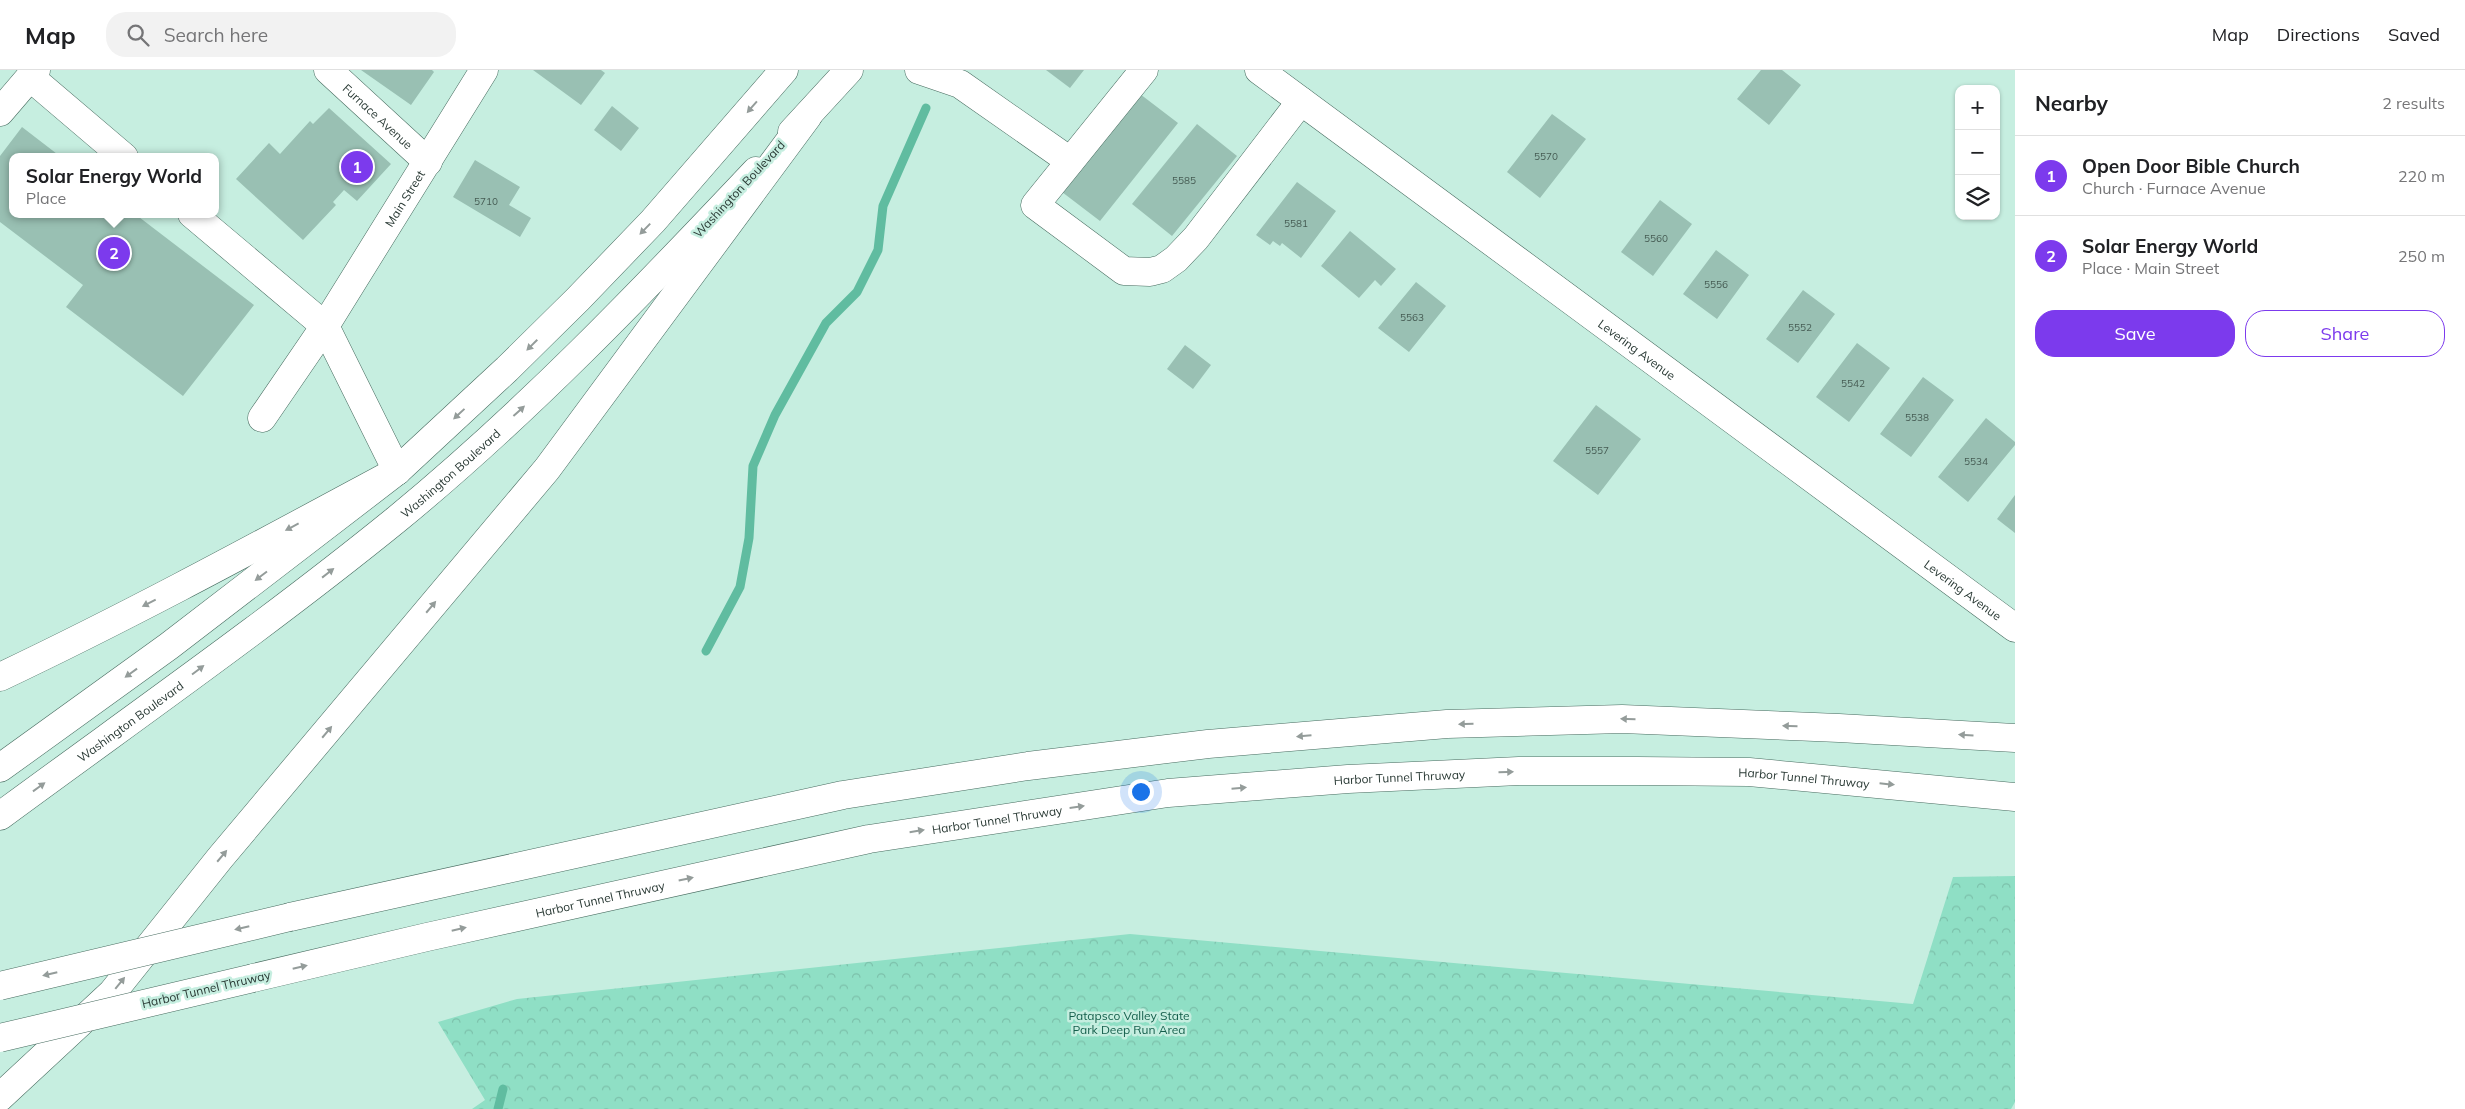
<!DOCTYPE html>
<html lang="en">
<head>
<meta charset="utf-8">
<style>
  body { margin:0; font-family:Mulish,sans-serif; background:#f2f2f2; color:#202124 }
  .controls { position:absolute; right:15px; top:15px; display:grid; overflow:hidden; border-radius:10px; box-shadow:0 1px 4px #0004 }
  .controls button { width:45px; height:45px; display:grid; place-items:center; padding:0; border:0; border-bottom:1px solid #e0e0e0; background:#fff; color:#202124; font:25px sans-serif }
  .you { position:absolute; left:1140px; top:721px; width:18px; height:18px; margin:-12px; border:4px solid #fff; border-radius:50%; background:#1a73e8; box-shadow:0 0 0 8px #1a73e833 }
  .badge { display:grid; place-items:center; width:32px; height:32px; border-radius:50%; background:#7c3aed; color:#fff; font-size:16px; font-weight:700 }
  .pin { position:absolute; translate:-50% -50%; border:2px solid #fff; box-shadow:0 1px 5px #0006 }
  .popup { position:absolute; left:9px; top:83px; width:210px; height:65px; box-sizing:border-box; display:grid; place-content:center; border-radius:10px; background:#fff; filter:drop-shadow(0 1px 4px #0005); font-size:16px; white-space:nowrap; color:#757577 }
  .popup b { font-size:19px; color:#202124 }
  .popup::after { content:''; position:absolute; left:50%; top:100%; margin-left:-10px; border:10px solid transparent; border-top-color:#fff }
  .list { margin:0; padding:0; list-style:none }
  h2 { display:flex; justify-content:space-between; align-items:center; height:65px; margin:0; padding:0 20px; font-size:21px }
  h2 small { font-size:16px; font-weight:400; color:#757577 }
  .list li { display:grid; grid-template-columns:32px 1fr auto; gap:15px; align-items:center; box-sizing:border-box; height:80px; padding:0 20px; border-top:1px solid #e0e0e0 }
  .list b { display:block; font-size:19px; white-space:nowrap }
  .list p { margin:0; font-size:16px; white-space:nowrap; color:#757577 }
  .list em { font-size:16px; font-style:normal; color:#757577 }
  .actions { display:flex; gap:10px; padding:15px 20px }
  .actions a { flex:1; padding:11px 0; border:1px solid #7c3aed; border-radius:20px; text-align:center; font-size:18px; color:#7c3aed }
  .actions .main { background:#7c3aed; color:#fff }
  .icon { flex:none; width:28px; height:28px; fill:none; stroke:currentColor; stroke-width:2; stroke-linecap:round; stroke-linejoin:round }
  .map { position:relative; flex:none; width:2015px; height:1039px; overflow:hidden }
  header { display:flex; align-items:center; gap:30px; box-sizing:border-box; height:70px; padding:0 25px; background:#fff; border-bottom:1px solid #e0e0e0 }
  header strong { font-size:24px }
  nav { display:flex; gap:28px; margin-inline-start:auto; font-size:18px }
  .search { width:350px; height:45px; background:#f2f2f2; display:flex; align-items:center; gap:12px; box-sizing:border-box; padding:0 18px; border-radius:20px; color:#757577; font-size:19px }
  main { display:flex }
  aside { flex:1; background:#fff }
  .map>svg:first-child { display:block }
</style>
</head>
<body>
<header>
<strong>Map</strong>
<div class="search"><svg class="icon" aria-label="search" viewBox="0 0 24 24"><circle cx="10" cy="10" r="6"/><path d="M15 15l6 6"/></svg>Search here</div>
<nav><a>Map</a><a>Directions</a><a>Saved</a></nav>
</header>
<main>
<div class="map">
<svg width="2015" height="1039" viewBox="0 0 2015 1039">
  <defs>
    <pattern id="park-crowns" width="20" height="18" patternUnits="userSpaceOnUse" patternTransform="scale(1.25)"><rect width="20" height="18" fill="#8fdfc5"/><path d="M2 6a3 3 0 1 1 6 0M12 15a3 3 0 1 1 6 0" fill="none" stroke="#7cc0aa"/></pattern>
  </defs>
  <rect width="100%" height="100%" fill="#c6eee0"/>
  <path fill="url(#park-crowns)" d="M 2015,806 L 2015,1032 L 2011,1039 L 472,1039 L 485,1030 L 438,952 L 517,929 L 1130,864 L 1913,934 L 1953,807 Z"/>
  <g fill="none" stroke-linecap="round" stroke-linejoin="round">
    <path stroke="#60bca0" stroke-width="9" d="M 706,581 L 740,517 L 749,468 L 753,396 L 775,345 L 826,253 L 857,222 L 878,180 L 883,136 L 926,38
      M 498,1039 L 503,1019"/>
  </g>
  <path fill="#99c0b3" d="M 361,0 L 432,0 L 434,2 L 411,35 Z
    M 533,0 L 601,0 L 605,3 L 581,35 Z
    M 1046,0 L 1084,0 L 1070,18 Z
    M 1761,0 L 1782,0 L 1801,15 L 1769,55 L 1737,29 Z
    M 1140,24 L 1178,53 L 1100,151 L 1062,122 Z
    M 612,36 L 639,58 L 621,81 L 594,60 Z
    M 329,38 L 391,94 L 357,131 L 344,120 L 333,132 L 336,135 L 303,170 L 236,109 L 269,73 L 280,84 L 310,51 L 313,54 Z
    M 1552,44 L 1586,69 L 1540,128 L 1507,102 Z
    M 1197,54 L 1237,86 L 1172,166 L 1132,134 Z
    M 22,57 L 61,87 L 13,87 L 13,144 L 135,144 L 254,235 L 183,326 L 66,237 L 83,215 L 0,152 L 0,86 Z
    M 475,90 L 520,117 L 509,135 L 531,148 L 520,167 L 453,127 Z
    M 1297,112 L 1336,141 L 1301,188 L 1282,173 L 1280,176 L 1273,171 L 1270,175 L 1256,165 Z
    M 1660,130 L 1692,154 L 1653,206 L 1621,182 Z
    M 1350,161 L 1396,199 L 1381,216 L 1375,210 L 1359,228 L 1321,196 Z
    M 1716,180 L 1749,205 L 1717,249 L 1683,224 Z
    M 1416,212 L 1446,236 L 1409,282 L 1378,258 Z
    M 1803,220 L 1835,244 L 1798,293 L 1766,269 Z
    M 1857,273 L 1890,298 L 1849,352 L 1816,327 Z
    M 1185,275 L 1211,295 L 1193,319 L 1167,299 Z
    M 1923,307 L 1954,330 L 1911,387 L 1880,364 Z
    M 1596,335 L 1641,369 L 1598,425 L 1553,391 Z
    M 1986,348 L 2015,372 L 2015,375 L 1968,432 L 1938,407 Z
    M 2015,425 L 2015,463 L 1997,449 Z"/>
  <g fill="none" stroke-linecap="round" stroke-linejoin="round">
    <g stroke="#476b5f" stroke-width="29">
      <g id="minor">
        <path id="s1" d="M 328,0 L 428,92"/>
        <path d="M 919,0 L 960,14 L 1070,91"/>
        <path d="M 1144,0 L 1035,135 L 1124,201 L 1150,202 L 1162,199 L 1176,189 L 1196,168 L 1301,31"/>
        <path id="s2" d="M 1259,0 L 2015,558"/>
        <path d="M 30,7 L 124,87"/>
        <path d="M 0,42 L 36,0"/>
        <path d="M 192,144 L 325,256 L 397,401"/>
        <path id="s3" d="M 262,348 L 325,256 L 484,0"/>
      </g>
    </g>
    <g stroke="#476b5f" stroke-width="29">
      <g id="major">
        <path d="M 792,62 L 849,0"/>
        <path d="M 0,698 L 169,576 L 397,401 L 507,299 L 578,229 L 653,151 L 784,0"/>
        <path id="s4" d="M 0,746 C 133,648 269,553 397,449 C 526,343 641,223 756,101"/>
      </g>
    </g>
    <g stroke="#476b5f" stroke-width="29">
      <g id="highway">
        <path d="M 0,607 C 135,543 265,472 397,401"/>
        <path d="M 290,847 L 843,725 L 1028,696 L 1208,674 L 1447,654 L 1622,649 L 1839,658 L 2015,668"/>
        <path id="s5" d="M 253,908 L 427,867 L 869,769 L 1168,723 L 1348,709 L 1519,701 L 1638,701 L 1749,702 L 2015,727"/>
        <path d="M 0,1027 L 112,923 L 220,788 L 547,399 L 808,46"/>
      </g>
    </g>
    <use href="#minor" stroke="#fff" stroke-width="28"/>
    <use href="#major" stroke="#fff" stroke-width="28"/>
    <use href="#highway" stroke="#fff" stroke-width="28"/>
    <g stroke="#476b5f" stroke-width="29" stroke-linecap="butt">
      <path id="highway-bridge" d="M 0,916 L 290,847
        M 0,968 L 253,908"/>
    </g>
    <use href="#highway-bridge" stroke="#fff" stroke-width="28"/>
  </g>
  <defs><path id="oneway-solid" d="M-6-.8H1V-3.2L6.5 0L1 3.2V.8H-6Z" transform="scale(1.25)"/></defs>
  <g fill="#949c9a">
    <use href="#oneway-solid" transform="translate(752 37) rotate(131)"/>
    <use href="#oneway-solid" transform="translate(645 159) rotate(134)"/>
    <use href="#oneway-solid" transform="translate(532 275) rotate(135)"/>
    <use href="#oneway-solid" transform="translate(519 341) rotate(-42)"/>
    <use href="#oneway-solid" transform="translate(459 344) rotate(137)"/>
    <use href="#oneway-solid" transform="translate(292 457) rotate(152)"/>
    <use href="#oneway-solid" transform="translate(328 503) rotate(-38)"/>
    <use href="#oneway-solid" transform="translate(261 506) rotate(143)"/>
    <use href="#oneway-solid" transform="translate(149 533) rotate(153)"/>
    <use href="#oneway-solid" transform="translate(431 537) rotate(-50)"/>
    <use href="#oneway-solid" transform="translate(198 600) rotate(-37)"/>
    <use href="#oneway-solid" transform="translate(131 603) rotate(144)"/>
    <use href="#oneway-solid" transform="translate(1628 649) rotate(-178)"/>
    <use href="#oneway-solid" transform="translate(1466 654) rotate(178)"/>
    <use href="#oneway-solid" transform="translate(1790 656) rotate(-178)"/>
    <use href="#oneway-solid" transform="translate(327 662) rotate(-50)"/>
    <use href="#oneway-solid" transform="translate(1966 665) rotate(-177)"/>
    <use href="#oneway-solid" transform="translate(1304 666) rotate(175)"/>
    <use href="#oneway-solid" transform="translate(1506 702) rotate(-2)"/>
    <use href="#oneway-solid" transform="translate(1887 714) rotate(6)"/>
    <use href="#oneway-solid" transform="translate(39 717) rotate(-36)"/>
    <use href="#oneway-solid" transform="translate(1239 718) rotate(-5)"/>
    <use href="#oneway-solid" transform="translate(1077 737) rotate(-8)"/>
    <use href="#oneway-solid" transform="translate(917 761) rotate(-9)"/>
    <use href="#oneway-solid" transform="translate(222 786) rotate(-50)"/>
    <use href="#oneway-solid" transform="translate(686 809) rotate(-12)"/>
    <use href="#oneway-solid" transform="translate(242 858) rotate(167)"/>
    <use href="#oneway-solid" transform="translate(459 859) rotate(-13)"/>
    <use href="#oneway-solid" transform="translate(300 897) rotate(-13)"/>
    <use href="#oneway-solid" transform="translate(50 904) rotate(167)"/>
    <use href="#oneway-solid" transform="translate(120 913) rotate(-51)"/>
  </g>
  <g text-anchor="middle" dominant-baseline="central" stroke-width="5" stroke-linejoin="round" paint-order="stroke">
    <g font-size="10" fill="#465c54">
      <text x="1546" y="86">5570</text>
      <text x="1184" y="110">5585</text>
      <text x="486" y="131">5710</text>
      <text x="1296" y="153">5581</text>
      <text x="1656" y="168">5560</text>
      <text x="1716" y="214">5556</text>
      <text x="1412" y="247">5563</text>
      <text x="1800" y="257">5552</text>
      <text x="1853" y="313">5542</text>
      <text x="1917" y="347">5538</text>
      <text x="1597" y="380">5557</text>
      <text x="1976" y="391">5534</text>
    </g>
    <g font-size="12" fill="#2a3a35" stroke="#c6eee0">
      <text stroke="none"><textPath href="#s1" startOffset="68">Furnace Avenue</textPath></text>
      <text transform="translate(739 119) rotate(-47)">Washington Boulevard</text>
      <text stroke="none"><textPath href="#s3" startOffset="262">Main Street</textPath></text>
      <text stroke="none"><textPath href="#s2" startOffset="470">Levering Avenue</textPath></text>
      <text stroke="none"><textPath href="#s4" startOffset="566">Washington Boulevard</textPath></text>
      <text stroke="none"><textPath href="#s2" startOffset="875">Levering Avenue</textPath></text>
      <text stroke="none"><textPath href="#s4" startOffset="161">Washington Boulevard</textPath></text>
      <text stroke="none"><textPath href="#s5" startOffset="1166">Harbor Tunnel Thruway</textPath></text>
      <text stroke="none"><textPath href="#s5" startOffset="1571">Harbor Tunnel Thruway</textPath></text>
      <text stroke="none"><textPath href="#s5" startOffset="761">Harbor Tunnel Thruway</textPath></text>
      <text stroke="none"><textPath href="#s5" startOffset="356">Harbor Tunnel Thruway</textPath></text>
      <text transform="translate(206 919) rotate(-13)">Harbor Tunnel Thruway</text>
    </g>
    <g font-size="12" fill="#145e4b" stroke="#c6eee0">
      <text x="1129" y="945">Patapsco Valley State<tspan x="1129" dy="14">Park Deep Run Area</tspan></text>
    </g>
  </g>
</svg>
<div class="controls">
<button>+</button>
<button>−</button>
<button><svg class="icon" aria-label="layers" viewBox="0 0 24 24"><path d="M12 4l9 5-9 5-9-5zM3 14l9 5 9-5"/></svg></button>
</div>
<div class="you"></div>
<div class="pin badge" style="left:357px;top:97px">1</div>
<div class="pin badge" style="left:114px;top:183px">2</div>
<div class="popup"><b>Solar Energy World</b>Place</div>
</div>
<aside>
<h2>Nearby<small>2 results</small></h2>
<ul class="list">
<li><span class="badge">1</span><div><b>Open Door Bible Church</b><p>Church · Furnace Avenue</p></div><em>220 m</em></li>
<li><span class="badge">2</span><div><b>Solar Energy World</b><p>Place · Main Street</p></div><em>250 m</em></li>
</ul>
<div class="actions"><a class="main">Save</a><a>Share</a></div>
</aside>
</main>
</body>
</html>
